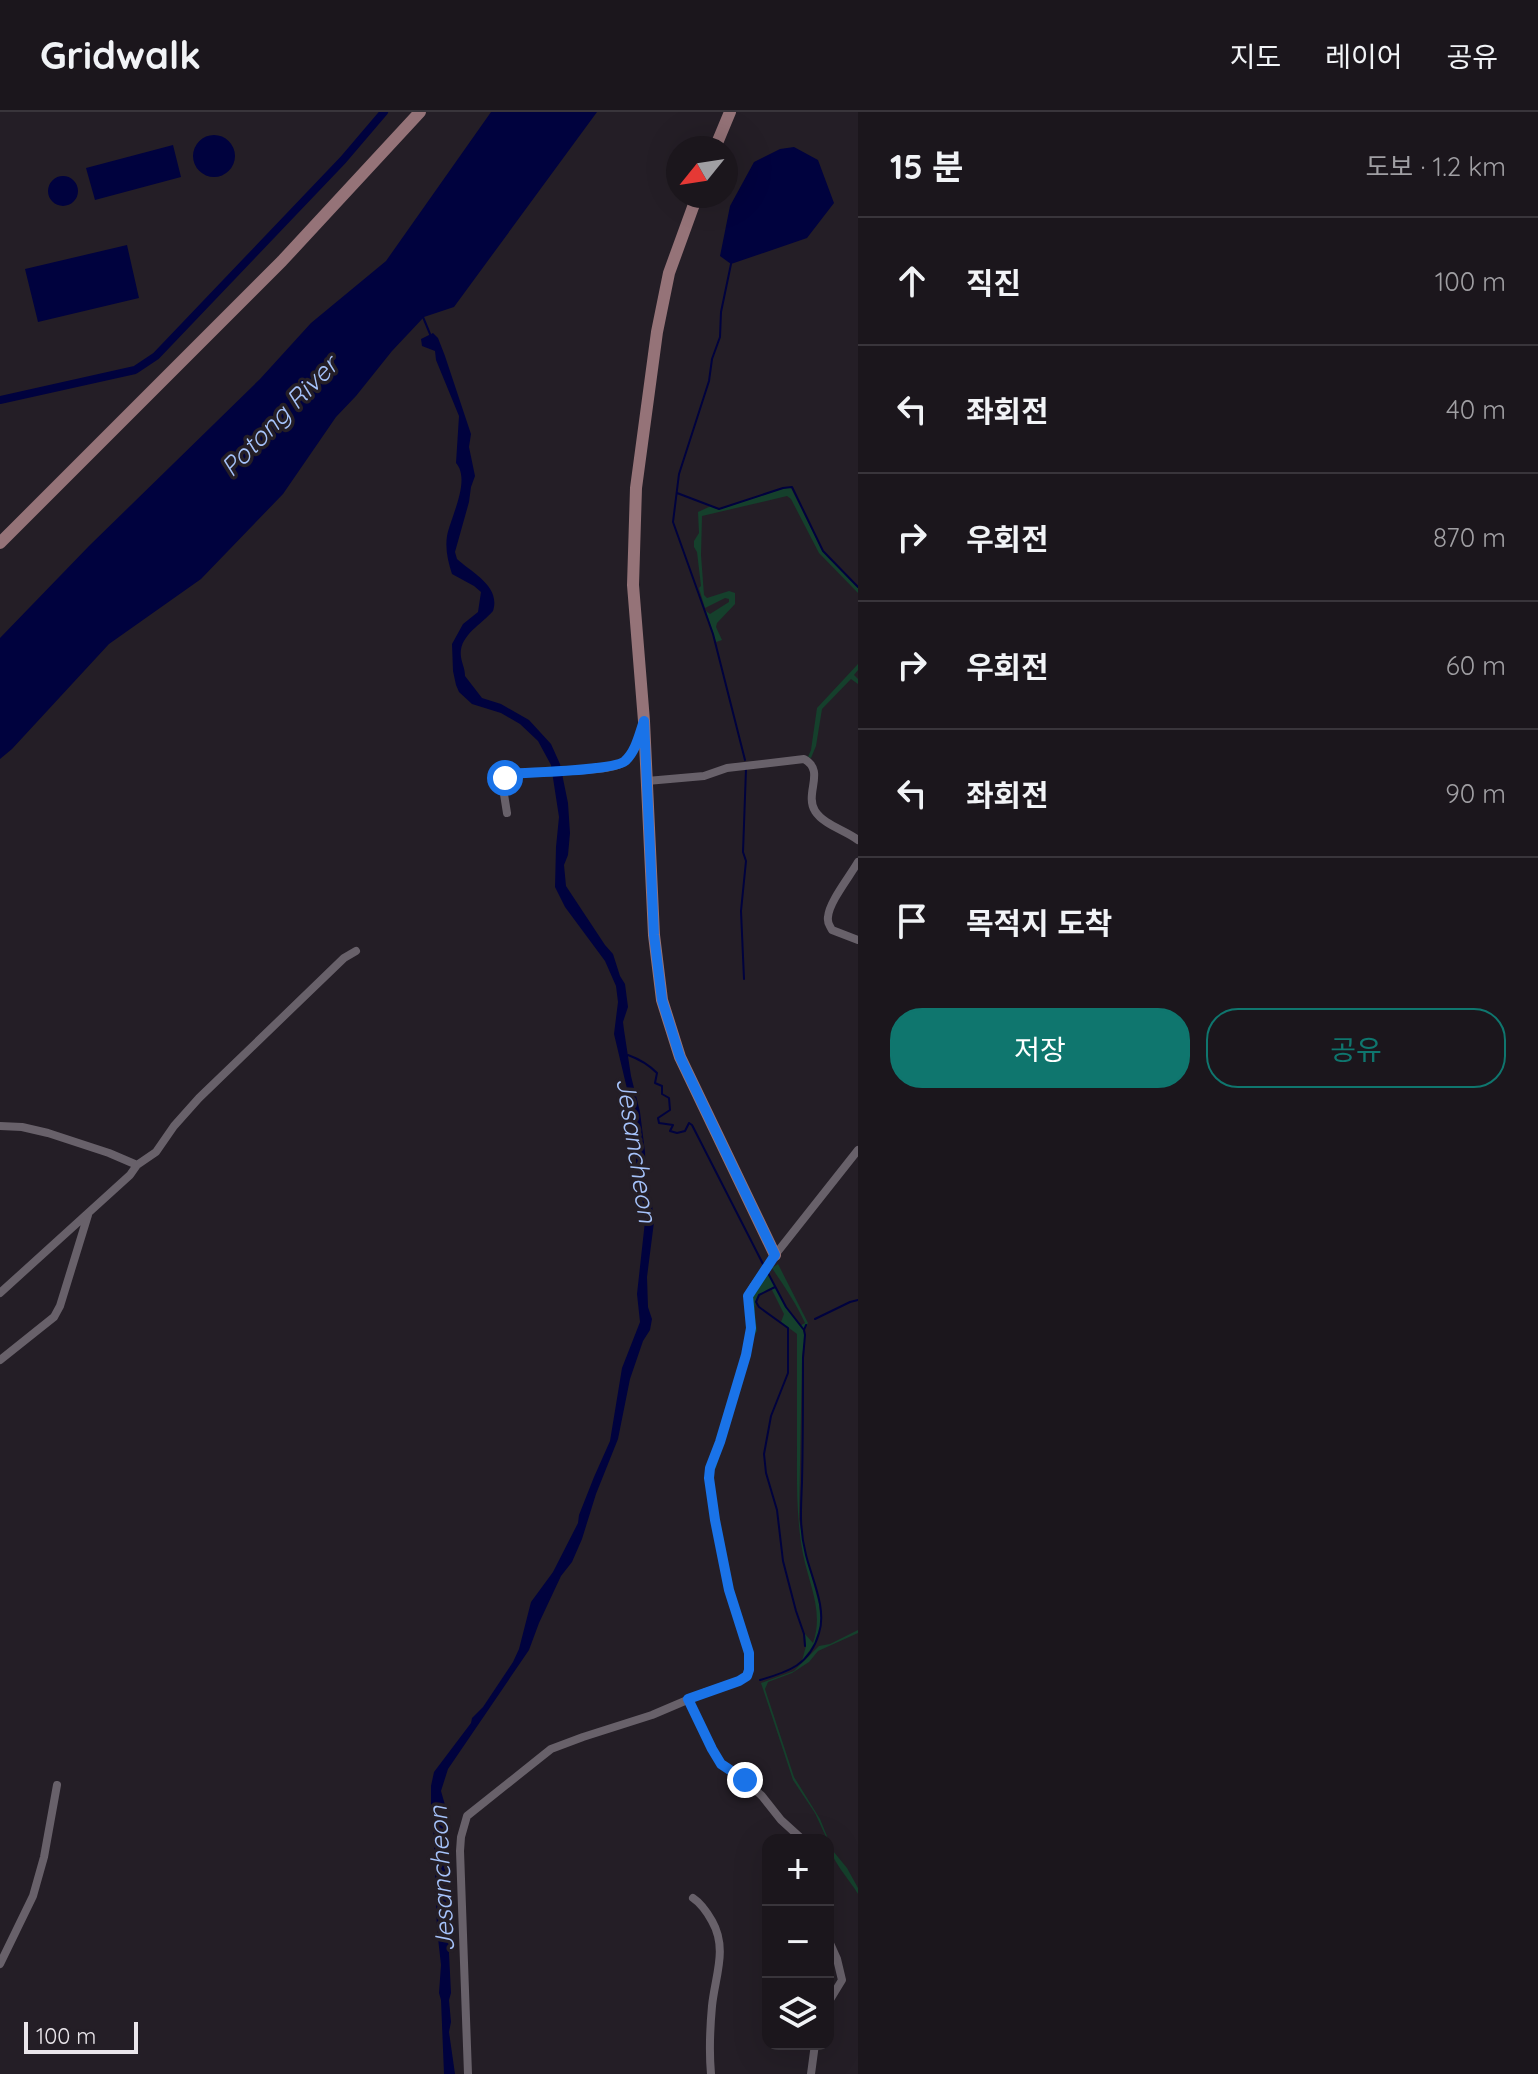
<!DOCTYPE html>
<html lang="ko">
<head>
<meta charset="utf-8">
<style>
  body { margin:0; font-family:Quicksand,"Noto Sans KR",sans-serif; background:#282329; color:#f1f3f6 }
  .controls { position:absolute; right:24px; bottom:24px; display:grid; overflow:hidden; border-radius:16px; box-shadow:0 8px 32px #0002 }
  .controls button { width:72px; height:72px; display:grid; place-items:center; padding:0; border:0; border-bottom:2px solid #39353b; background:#1b161c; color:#f1f3f6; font:40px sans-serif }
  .compass { position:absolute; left:666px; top:24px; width:72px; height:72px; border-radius:50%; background:#1b161c; box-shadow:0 8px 32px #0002; rotate:240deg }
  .scale { position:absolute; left:24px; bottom:20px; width:114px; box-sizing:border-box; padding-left:8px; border:4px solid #eae6eb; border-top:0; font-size:22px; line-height:28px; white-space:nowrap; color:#eae6eb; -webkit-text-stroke:6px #241e26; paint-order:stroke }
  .stop { position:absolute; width:24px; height:24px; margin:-18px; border:6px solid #1a73e8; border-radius:50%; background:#fff }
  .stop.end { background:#1a73e8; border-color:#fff; box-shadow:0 2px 8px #0008 }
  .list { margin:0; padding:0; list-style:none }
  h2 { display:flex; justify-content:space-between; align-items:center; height:104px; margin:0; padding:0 32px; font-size:34px }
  h2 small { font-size:26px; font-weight:400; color:#a09fa3 }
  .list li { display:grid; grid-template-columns:52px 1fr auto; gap:24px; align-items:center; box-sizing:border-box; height:128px; padding:0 32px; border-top:2px solid #39353b }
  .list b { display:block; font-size:30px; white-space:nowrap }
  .list em { font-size:26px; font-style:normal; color:#a09fa3 }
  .actions { display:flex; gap:16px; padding:24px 32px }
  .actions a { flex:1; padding:18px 0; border:2px solid #0f766e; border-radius:32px; text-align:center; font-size:28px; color:#0f766e }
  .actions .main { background:#0f766e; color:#fff }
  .icon { flex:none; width:44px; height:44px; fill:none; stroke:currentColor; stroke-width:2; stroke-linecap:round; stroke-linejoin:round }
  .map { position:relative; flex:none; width:858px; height:1962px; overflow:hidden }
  header { display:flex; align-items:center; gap:48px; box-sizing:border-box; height:112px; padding:0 40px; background:#1b161c; border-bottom:2px solid #39353b }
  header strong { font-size:38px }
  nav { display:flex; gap:44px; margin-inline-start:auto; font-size:28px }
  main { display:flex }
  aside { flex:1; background:#1b161c }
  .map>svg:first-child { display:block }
</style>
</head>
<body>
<header>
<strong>Gridwalk</strong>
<nav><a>지도</a><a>레이어</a><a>공유</a></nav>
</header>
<main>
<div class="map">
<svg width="858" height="1962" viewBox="0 0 858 1962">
  <rect width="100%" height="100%" fill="#241e26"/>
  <path fill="#15402c" d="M 789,375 L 791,376 L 823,440 L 858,476 L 858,481 L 819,441 L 791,387 L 787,384 L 702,404 L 701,443 L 704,483 L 707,486 L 729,479 L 735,481 L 735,492 L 717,511 L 716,515 L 722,528 L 716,530 L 706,499 L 710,502 L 729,490 L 729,487 L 725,486 L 705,496 L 699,476 L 701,474 L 697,440 L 694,435 L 694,429 L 699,421 L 698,400 L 711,394 L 720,397 Z
    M 858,552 L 858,558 L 854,563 L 858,567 L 858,572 L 851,567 L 822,597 L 816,634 L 811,646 L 808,645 L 811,638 L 817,596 Z
    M 778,1152 L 808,1211 L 803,1218 L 805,1223 L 802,1246 L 799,1407 L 805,1440 L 819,1492 L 821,1511 L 815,1531 L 802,1549 L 806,1534 L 805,1522 L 813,1531 C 824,1499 809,1473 803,1442 C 796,1406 797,1369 797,1332 C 797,1295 797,1259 797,1222 L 781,1210 L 784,1202 L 771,1176 C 750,1185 755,1199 757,1219 L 754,1224 L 716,1356 L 712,1360 L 714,1383 L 727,1456 L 754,1545 L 753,1545 L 730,1475 L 710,1365 L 711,1356 L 720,1335 L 744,1260 L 753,1220 L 750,1195 L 752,1182 L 767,1160 L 786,1195 L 800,1214 L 805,1211 C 796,1191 784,1174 772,1156 Z
    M 858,1518 L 858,1521 L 818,1539 L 809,1550 L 792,1561 L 768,1570 L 765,1577 L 794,1665 L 820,1707 L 833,1739 L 847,1756 L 858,1776 L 858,1782 C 848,1765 830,1748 828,1728 L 823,1728 L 826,1725 L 815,1701 L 793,1668 L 761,1571 L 794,1559 L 819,1534 L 830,1532 Z"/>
  <path fill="#00023e" d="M 491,0 L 597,0 L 454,195 L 424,205 L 392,239 L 356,284 L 336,305 L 283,382 L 201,467 L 109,532 L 12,637 L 0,647 L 0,526 L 89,434 L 260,267 L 311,211 L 386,149 Z
    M193 44a21 21 0 1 1 42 0a21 21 0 1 1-42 0Z
    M 173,33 L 181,65 L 95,88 L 86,56 Z
    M 794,35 L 818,48 L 834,91 L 807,126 L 731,152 L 720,144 L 730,94 L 754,50 L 780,37 Z
    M48 79a15 15 0 1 1 30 0a15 15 0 1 1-30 0Z
    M 127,133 L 139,186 L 38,210 L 25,157 Z
    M 433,221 L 438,226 L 445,244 L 471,322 L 469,335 L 475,364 L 471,375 L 469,390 L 455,440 L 457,447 C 472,461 501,474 493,499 C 481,513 458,524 461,545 C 462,552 465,556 465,564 L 482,586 L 501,592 L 529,608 L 551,632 L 560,652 L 568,691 L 570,721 L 568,743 L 564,753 L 566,774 L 605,833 L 613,842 L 620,864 L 625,872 L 628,895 L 623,910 L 624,918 L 631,964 L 640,1000 L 645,1040 L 646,1073 L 652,1093 L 654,1110 L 647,1165 L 648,1195 L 652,1207 L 650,1218 L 643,1229 L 630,1267 L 618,1327 L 596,1382 L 582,1427 L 572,1450 L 561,1464 L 539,1511 L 529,1538 L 448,1657 L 441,1679 L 445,1693 L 431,1703 L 431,1674 L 434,1660 L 471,1611 L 472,1606 L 483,1595 L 513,1550 L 519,1537 L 531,1490 L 553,1460 L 578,1411 L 579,1403 L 594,1365 L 610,1329 L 622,1256 L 640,1210 L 637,1182 L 646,1100 L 638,1076 L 633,1002 L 614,922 L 618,890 L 616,874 L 605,849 L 565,795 L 555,775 L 556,735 L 559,705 L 551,653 L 538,629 L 520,612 L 501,601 L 472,592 L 459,580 L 456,573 L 453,559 L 452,532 L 463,512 L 478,500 L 481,480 L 474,474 L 452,462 C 448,450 445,437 447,424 C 451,404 471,368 456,351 L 459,304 L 436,248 L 435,239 L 422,234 L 421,227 Z
    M 445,1701 L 445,1762 L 451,1881 L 449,1888 L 451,1910 L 449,1920 L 455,1962 L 444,1962 L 441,1888 L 439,1881 L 441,1853 L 437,1817 L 433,1708 Z"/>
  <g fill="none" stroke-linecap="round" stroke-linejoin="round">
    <path stroke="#00023e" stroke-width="2" d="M 731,152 L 721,200 L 720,225 L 712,247 L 709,269 L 679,362 L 673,410 L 713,522 L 745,648
      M 423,205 L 430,222
      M 677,381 L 719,397 L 783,376 L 792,375 L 823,439 L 858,475
      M 744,867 L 741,799 L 746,749 L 743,740 L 746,657
      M 628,943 C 639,947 649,953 657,961 L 655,971 L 662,974 L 662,982 L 669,986 L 670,998 L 658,1006 L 659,1011 L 673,1013 L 670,1019 L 677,1021 L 685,1019 L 689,1011 L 692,1013 L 764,1154
      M 768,1161 L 786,1195 L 804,1218 L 806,1213
      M 775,1175 L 759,1183 L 756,1190 L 759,1195 L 788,1216 L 788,1261 L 771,1304 L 764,1342 L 766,1361 L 777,1398 L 783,1449 L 796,1499 L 804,1522 L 805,1534
      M 815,1207 L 850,1190 L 858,1188
      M 760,1568 C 788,1560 810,1553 819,1521 C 827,1497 812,1467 806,1443 C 799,1416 801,1396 802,1370 C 803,1328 803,1287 803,1246 L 805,1223 L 804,1218"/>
    <path stroke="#00023e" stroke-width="8" d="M 0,288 L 135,258 L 156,244 L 343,48 L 384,0"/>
    <path stroke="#68616a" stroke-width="8" d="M 647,669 L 704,664 L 727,656 L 804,647 C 826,659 804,681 815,699 C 824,713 845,718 858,728
      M 507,701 L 503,676 L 506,664 C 533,656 606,663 624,650 C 634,642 638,629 641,617
      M 858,750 C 850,764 829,790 828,805 C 827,811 829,812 832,818 L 858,828
      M 0,1014 L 22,1015 L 48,1021 L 109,1041 L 137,1053
      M 0,1181 L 130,1063 L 137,1053 L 156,1040 L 174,1014 L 199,986 L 344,846 L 356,839
      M 0,1248 L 54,1205 L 60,1194 L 88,1103
      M 688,1587 L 712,1637 L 721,1652 L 745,1668 L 762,1684 L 781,1708 L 803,1728
      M 693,1786 C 702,1792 707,1800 712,1809 C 728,1837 715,1864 712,1894 C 710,1916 709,1940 711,1962
      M 828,1827 L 837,1847 L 842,1868 L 828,1891
      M 0,1852 L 33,1784 L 44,1745 L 57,1673
      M 468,1962 L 460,1739 L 461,1725 L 467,1704 L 551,1637 L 583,1625 L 652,1603 L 706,1580 L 739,1569 L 747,1564 L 749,1558 L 749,1541 L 729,1478 L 715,1408 L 709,1366 L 710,1356 L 720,1330 L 746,1243 L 751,1216 L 748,1184 L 753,1175 L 775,1143 L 858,1038
      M 811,1962 L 815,1932"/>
    <path stroke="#957378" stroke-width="12" d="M 715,36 L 730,0
      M 697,84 L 669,161 L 657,220 L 636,376 L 633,473 L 644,609 L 654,823 L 662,888 L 680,945 L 775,1143
      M 0,431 L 282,149 L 420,0"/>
  </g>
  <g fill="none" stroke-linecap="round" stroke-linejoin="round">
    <path stroke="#1a73e8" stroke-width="10" d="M 505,666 L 510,662 C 531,660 613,659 625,649 C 636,639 639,623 644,609 L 654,823 L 662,888 L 680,945 L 775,1143 L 748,1184 L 751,1216 L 746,1243 L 720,1330 L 710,1356 L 709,1366 L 715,1408 L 729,1478 L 749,1541 L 749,1558 L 747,1564 L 739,1569 L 688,1587 L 712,1637 L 721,1652 L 745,1668"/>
  </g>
  <g text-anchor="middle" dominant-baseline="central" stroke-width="7" stroke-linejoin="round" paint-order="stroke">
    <g font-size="26" font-style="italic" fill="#a6c3fb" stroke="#241e26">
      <text transform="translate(279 304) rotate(-46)">Potong River</text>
      <text transform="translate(637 1038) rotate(81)">Jesancheon</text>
      <text transform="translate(441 1767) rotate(-93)">Jesancheon</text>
    </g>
  </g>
</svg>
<div class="controls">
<button>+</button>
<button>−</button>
<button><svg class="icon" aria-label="layers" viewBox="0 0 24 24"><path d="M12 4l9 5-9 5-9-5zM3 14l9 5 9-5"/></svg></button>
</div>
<svg class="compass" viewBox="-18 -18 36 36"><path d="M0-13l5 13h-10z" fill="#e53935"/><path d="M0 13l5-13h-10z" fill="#a09fa3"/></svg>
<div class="scale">100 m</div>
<div class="stop" style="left:505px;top:666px"></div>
<div class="stop end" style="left:745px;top:1668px"></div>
</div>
<aside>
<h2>15 분<small>도보 · 1.2 km</small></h2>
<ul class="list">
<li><svg class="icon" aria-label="ahead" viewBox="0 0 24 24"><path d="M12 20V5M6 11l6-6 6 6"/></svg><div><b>직진</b></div><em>100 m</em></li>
<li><svg class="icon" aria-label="left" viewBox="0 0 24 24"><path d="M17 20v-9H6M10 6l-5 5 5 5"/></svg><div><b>좌회전</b></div><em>40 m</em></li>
<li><svg class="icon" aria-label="right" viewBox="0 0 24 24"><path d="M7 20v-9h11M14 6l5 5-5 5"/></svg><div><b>우회전</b></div><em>870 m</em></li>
<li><svg class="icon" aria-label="right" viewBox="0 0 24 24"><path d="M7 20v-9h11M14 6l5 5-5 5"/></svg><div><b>우회전</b></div><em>60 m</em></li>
<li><svg class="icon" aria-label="left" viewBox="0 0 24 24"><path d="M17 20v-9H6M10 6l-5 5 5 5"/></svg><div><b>좌회전</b></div><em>90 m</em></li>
<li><svg class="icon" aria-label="arrive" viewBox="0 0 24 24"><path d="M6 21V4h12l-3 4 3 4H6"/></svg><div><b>목적지 도착</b></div></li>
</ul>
<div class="actions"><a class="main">저장</a><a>공유</a></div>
</aside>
</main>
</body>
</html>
